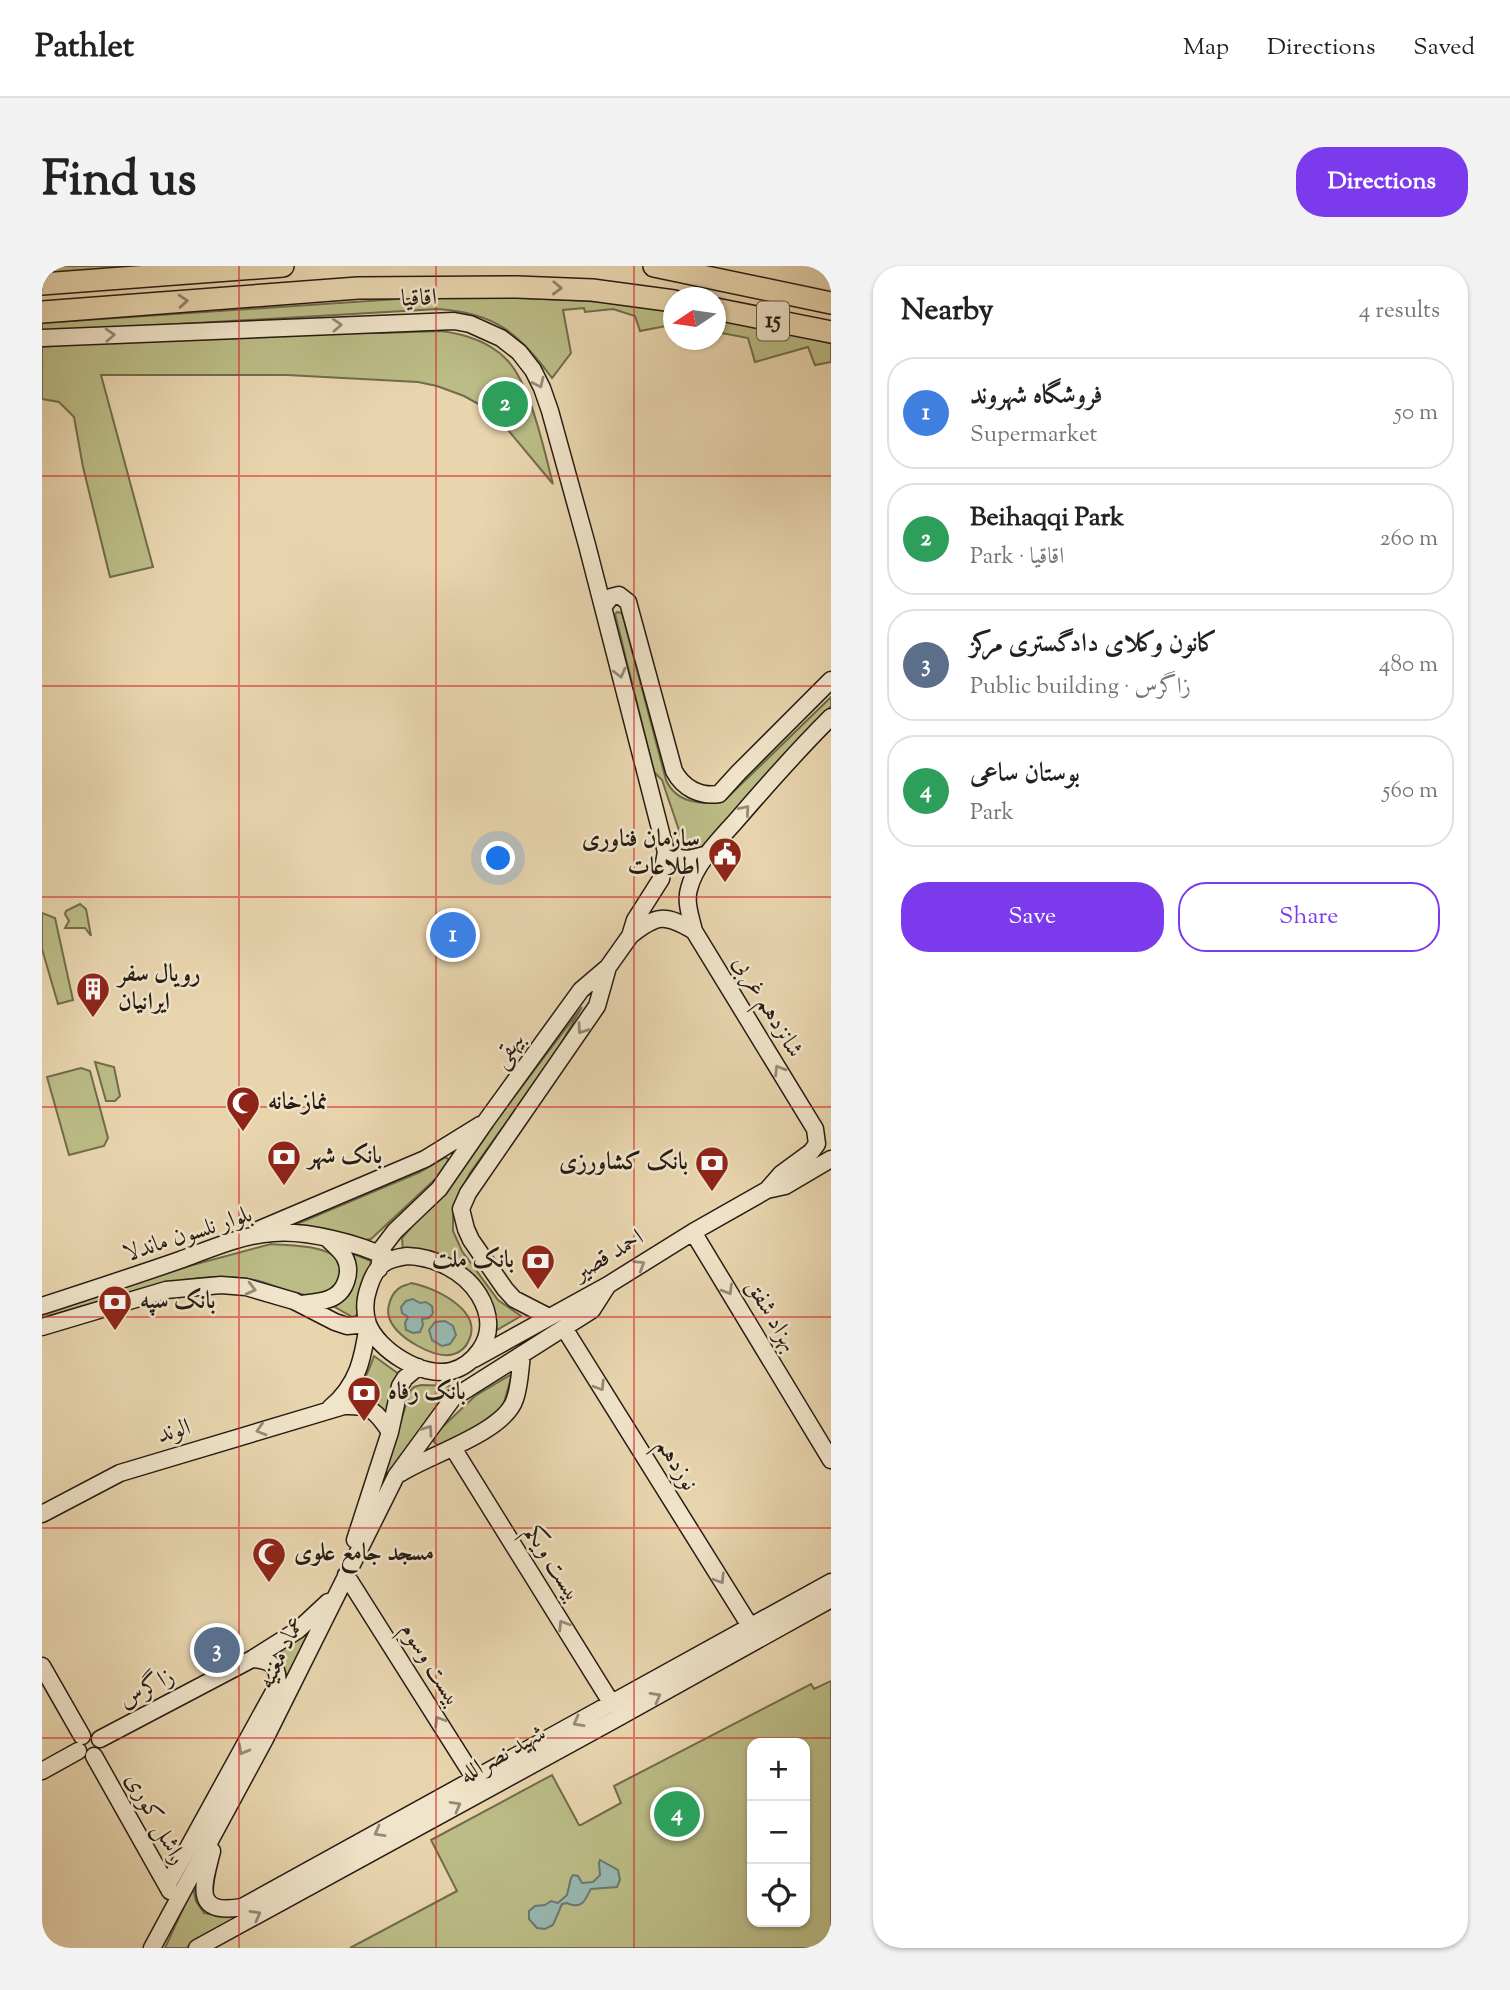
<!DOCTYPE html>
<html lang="en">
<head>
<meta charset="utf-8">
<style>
  body { margin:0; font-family:"Sorts Mill Goudy",Amiri,serif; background:#f2f2f2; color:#222 }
  .controls { position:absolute; right:21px; bottom:21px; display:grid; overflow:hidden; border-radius:14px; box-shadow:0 2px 5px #0004 }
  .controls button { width:63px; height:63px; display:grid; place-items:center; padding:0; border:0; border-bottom:2px solid #e0e0e0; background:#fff; color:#222; font:35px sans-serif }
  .compass { position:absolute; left:621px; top:21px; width:63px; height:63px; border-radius:50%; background:#fff; box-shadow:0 2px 5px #0004; rotate:257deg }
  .you { position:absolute; left:457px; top:593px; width:24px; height:24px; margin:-18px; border:5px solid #fff; border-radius:50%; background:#1a73e8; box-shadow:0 0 0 10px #1a73e833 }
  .badge { display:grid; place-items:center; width:46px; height:46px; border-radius:50%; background:#7c3aed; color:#fff; font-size:23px; font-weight:700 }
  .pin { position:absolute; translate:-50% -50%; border:4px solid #fff; box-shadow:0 2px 7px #0006 }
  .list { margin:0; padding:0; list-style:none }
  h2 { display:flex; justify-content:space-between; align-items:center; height:91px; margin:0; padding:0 28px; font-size:30px }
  h2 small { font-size:23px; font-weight:400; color:#767676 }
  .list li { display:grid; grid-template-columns:46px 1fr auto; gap:21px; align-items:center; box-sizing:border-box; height:112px; margin:0 14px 14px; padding:0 14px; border:2px solid #e0e0e0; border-radius:28px }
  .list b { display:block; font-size:26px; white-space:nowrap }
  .list p { margin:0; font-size:23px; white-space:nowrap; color:#767676 }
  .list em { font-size:23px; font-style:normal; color:#767676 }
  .actions { display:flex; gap:14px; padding:21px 28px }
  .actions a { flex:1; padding:16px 0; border:2px solid #7c3aed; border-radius:28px; text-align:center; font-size:24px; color:#7c3aed }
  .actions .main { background:#7c3aed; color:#fff }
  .icon { flex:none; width:38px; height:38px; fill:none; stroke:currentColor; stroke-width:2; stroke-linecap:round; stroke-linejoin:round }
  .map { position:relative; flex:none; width:789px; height:1682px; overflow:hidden; border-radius:28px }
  header { display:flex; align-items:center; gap:42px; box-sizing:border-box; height:98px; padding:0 35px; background:#fff; border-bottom:2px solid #e0e0e0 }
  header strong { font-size:33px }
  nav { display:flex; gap:38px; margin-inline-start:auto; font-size:24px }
  .intro { display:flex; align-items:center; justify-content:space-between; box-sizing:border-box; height:168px; padding:0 42px }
  h1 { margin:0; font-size:49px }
  .button { padding:18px 32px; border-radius:28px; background:#7c3aed; color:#fff; font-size:24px; font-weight:700 }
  main { display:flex; gap:42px; padding:0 42px }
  aside { flex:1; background:#fff; border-radius:28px; box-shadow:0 2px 5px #0004 }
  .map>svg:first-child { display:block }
</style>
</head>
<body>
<header>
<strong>Pathlet</strong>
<nav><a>Map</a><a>Directions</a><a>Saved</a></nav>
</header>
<div class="intro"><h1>Find us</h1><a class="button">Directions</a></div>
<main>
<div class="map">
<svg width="789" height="1682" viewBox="0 0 789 1682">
  <rect width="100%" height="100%" fill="#e8d5ae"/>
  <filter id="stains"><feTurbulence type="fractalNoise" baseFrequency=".00286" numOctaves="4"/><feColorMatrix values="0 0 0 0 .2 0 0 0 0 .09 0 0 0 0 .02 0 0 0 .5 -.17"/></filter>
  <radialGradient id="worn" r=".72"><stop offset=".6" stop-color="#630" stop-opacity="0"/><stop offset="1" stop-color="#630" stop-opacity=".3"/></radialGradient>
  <path fill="#bbbc86" stroke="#706c4c" stroke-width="2" fill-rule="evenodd" d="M 20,0 L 136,0 L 0,10 L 0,1 Z
    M 415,29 L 566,36 L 632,44 L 631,61 L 624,60 L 598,65 L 593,50 L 571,43 L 543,46 L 542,42 L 521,44 L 529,87 L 510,112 C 476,67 454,47 396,43 L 0,66 L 0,57 Z
    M 674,52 L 789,77 L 789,96 L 773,99 L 766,81 L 713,96 L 706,72 L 674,66 Z
    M 399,65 C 422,68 446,75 463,92 C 488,115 502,184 511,218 L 451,146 L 422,130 L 395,120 L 376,116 L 245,109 L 59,109 L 111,301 L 68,311 L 41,201 L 32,151 L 17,136 L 0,133 L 0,81 L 182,66 L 340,67 Z
    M 575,346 L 580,347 L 624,514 C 634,537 662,541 684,533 L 789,431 L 789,440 L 659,582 L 653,584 L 647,582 L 641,576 L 620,514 L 612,506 L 573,348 Z
    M 38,638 L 44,643 L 49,670 L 43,662 L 23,662 L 27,655 L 23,648 L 24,645 Z
    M 0,647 L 13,652 L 31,734 L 16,738 L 0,683 Z
    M 540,741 L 513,788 L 428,907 L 411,940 L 411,965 L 420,985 L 456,1034 L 479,1050 L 455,1064 L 448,1038 L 427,1012 L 361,985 L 360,972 L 403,922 Z
    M 53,796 L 72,801 L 78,830 L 73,835 L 64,835 Z
    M 39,802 L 48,805 L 66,872 L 62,880 L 27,889 L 5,811 Z
    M 404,891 L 409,896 L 403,904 L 329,973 L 317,975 L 250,960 L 378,906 Z
    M 229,978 C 247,980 292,978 299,999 C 304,1015 286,1031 270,1030 C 255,1029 229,1018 213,1014 C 186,1009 157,1011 131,1016 L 0,1055 L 0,1049 L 136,1003 Z
    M 309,987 L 329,995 L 320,1042 L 312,1052 L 293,1041 L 306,1030 L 310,1024 Z
    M 369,1017 C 392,1021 441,1044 427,1074 C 424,1081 419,1086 412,1088 C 393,1094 356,1072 348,1054 C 343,1044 349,1026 359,1021 C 362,1019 366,1019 369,1017 Z
    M 332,1090 L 358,1109 L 348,1153 L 304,1133 C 321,1121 325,1109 332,1090 Z
    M 470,1108 L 461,1140 L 454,1151 L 396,1180 L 392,1176 L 392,1169 L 433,1130 Z
    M 379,1119 L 414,1120 L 386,1152 L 343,1218 L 341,1215 L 368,1125 L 372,1121 Z
    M 261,1366 L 266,1368 L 243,1418 L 235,1385 Z
    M 789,1415 L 789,1682 L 308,1682 L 415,1625 L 389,1574 L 510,1509 L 537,1559 L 539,1559 L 579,1537 L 572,1520 L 769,1418 L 772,1423 ZM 710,1477 L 763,1477 L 763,1656 L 710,1656 Z
    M 151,1621 L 154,1635 L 162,1647 L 198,1652 L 144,1682 L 123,1682 Z"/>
  <path fill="#98b8b0" stroke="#6a7971" stroke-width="2" d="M 371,1033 L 378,1037 L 384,1036 L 390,1040 L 391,1047 L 387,1052 L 380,1053 L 381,1059 L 378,1066 L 371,1067 L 364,1064 L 363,1057 L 366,1051 L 360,1047 L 359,1041 L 364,1035 Z
    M 403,1055 L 411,1060 L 414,1069 L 408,1078 L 400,1080 L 390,1074 L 387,1064 L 393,1056 Z
    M 558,1594 L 576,1604 L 578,1614 L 575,1621 L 549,1623 C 544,1630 543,1641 531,1639 C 521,1637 530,1636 520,1638 L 511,1659 L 503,1663 L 495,1662 L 487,1653 L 487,1645 L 493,1640 L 503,1639 L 509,1635 L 516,1637 L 525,1629 L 529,1612 L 531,1609 L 536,1610 L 540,1617 L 551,1616 L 558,1609 L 557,1597 Z"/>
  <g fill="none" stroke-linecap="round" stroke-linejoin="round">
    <g stroke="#261b13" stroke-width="19">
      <path id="secondary" d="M 0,72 L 412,55 L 428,58 L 459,72 L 477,86 L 491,104 L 500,122 L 508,145 L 545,279 L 624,586 L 619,613 L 593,654 L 588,670 L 566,701 L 539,724 L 444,855 L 397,923 L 353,965 L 340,982 L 337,1003
        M 561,341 L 569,331 L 577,329 L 586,336 L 632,505 C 641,522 658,531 677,528 L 697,506 L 789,414
        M 624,586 C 639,596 650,593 665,588
        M 588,670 C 615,648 623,648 652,665
        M 725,924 L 743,920 L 789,893
        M 218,963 L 383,893 L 438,859
        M 651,966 L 789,1194
        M 365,990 C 393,991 422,1005 437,1029 C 448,1047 450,1067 438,1084 C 431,1094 421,1102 409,1105 C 380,1112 336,1084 326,1058 C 322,1046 323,1032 327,1021 C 334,999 343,993 365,990 Z
        M 259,1038 C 268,1037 279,1036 287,1033 C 304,1027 311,1005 302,990 C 298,984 292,979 287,974
        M 0,1040 C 46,1025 92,1010 138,994 C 168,983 199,969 231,967 C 264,964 316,977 346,992
        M 507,1051 L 472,1033 L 463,1023 L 429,974 L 424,963 L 419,943 L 426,927 L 555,740 L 566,701
        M 0,1061 L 124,1024 L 179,1019 L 204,1021 L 252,1035 L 293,1056 L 305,1060 L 326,1058
        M 522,1062 L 708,1360
        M 432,1093 L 566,1019 L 651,966 L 725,924 L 739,908 L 769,886 L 775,878 L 773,863 L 652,665 C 649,652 643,636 647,623 C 653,598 677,574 693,556 C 724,520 755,485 789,451
        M 288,1142 C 316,1119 321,1092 326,1058
        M 411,1182 L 570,1438
        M 359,1207 C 387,1189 463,1166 473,1133 C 478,1119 478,1103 480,1089
        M 0,1248 L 78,1207 L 302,1140 C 329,1139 334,1145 348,1166
        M 313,1274 L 348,1166 L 358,1120 L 363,1112 L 376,1101
        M 304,1309 L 438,1521
        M 0,1400 L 40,1470
        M 58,1473 L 210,1393 L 256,1364 L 286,1336
        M 52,1490 L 128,1625
        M 0,1505 L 36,1485
        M 170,1585 C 162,1618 149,1650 200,1641 L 789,1316
        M 125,1620 L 235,1420 C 238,1400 229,1394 210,1393
        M 110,1682 L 223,1473 L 354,1210 L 411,1132 L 550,1044 L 566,1019
        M 155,1682 L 572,1454 L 789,1333"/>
    </g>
    <g stroke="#261b13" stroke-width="24">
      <path id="highway" d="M 612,0 L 789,37
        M 0,18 L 241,0
        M 674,43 L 789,66
        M 0,46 L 316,22 L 475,21 L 550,24 L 632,35"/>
    </g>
    <use href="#secondary" stroke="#f0e4ca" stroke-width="16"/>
    <use href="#highway" stroke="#e8d5ae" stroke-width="21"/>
  </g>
  <defs><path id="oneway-chevron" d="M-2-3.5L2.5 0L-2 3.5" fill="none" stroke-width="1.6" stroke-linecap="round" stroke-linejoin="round" transform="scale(1.75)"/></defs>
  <g stroke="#918168">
    <use href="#oneway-chevron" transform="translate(515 22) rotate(2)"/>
    <use href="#oneway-chevron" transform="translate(141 35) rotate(-4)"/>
  </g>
  <g stroke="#958a78">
    <use href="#oneway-chevron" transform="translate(295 59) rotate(-3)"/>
    <use href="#oneway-chevron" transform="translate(68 69) rotate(-3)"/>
    <use href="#oneway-chevron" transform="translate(497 117) rotate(65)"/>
    <use href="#oneway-chevron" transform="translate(578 407) rotate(76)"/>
    <use href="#oneway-chevron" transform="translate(703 544) rotate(-49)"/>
    <use href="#oneway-chevron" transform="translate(540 763) rotate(125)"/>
    <use href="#oneway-chevron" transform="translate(737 804) rotate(-121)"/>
    <use href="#oneway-chevron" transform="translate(598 999) rotate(-32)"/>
    <use href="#oneway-chevron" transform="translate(209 1023) rotate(14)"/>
    <use href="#oneway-chevron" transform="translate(686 1024) rotate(59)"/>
    <use href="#oneway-chevron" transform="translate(558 1120) rotate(58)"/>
    <use href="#oneway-chevron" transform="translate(219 1164) rotate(163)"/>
    <use href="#oneway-chevron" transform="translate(386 1164) rotate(-55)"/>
    <use href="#oneway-chevron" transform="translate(678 1313) rotate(58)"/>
    <use href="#oneway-chevron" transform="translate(521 1359) rotate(-122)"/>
    <use href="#oneway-chevron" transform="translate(614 1431) rotate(-29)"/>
    <use href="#oneway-chevron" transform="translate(397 1455) rotate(-122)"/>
    <use href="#oneway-chevron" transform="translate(536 1456) rotate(151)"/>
    <use href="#oneway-chevron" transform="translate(201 1484) rotate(119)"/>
    <use href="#oneway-chevron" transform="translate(414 1540) rotate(-29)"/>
    <use href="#oneway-chevron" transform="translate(337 1566) rotate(151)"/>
    <use href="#oneway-chevron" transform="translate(214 1649) rotate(-29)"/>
  </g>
  <path fill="none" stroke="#d62828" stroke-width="2" stroke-opacity="0.55" d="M 197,0 L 197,1682M 394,0 L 394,1682M 592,0 L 592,1682M 0,210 L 789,210M 0,420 L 789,420M 0,631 L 789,631M 0,841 L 789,841M 0,1051 L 789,1051M 0,1262 L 789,1262M 0,1472 L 789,1472"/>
  <defs>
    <g id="civic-pin" transform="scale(1.75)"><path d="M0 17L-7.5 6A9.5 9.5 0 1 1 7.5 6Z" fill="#8f2418" stroke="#f0e4ca"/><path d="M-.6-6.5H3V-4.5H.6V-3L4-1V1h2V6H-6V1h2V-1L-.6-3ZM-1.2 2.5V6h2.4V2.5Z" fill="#fff"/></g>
    <g id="building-pin" transform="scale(1.75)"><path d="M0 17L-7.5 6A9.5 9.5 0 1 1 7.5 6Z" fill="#8f2418" stroke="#f0e4ca"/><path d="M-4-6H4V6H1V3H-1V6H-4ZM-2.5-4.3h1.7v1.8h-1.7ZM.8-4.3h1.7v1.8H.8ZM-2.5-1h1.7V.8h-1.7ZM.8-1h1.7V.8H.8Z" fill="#fff"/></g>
    <g id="mosque-pin" transform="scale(1.75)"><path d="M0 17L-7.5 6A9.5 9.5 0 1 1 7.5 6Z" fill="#8f2418" stroke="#f0e4ca"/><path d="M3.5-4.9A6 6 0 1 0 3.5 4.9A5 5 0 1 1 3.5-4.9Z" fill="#fff"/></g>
    <g id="bank-pin" transform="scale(1.75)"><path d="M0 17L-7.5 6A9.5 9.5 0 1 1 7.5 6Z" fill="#8f2418" stroke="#f0e4ca"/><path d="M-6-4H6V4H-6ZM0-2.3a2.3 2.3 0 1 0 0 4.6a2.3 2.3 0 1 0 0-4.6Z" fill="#fff"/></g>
  </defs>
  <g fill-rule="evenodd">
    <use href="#civic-pin" x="683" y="588"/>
    <use href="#building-pin" x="51" y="723"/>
    <use href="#mosque-pin" x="201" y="837"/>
    <use href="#bank-pin" x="242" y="891"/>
    <use href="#bank-pin" x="670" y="897"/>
    <use href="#bank-pin" x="496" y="995"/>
    <use href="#bank-pin" x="73" y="1036"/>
    <use href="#bank-pin" x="322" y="1127"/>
    <use href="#mosque-pin" x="227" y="1288"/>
  </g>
  <g text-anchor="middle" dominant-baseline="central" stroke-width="5" stroke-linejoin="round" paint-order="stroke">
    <rect fill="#f0e4ca" stroke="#63574a" stroke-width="2" x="715" y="35.5" width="32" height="39" rx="5"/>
    <g font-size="23" font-weight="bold" fill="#261b13">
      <text x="731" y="55">15</text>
    </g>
    <g font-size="24" fill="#261b13" stroke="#f0e4ca">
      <text transform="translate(377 33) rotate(-2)">اقاقیا</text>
      <text transform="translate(725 741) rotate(59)">شانزدهم غربی</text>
      <text transform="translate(467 784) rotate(-54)">بیهقی</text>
      <text transform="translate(146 969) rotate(-18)">بلوار نلسون ماندلا</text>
      <text transform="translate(567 990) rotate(-31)">احمد قصیر</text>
      <text transform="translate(729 1050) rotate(59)">بهزاد شفق</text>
      <text transform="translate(132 1166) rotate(-17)">الوند</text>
      <text transform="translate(634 1199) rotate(58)">نوزدهم</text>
      <text transform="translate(510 1298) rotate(58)">بیست ویکم</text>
      <text transform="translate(240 1387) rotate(-64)">عماد مغنیه</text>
      <text transform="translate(388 1399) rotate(58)">بیست وسوم</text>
      <text transform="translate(105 1423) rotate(-28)">زاگرس</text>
      <text transform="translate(461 1489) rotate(-29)">شهید نصرالله</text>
      <text transform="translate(113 1553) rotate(61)">راشل کوری</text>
    </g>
    <g font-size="24" font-weight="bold" fill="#261b13" stroke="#f0e4ca" text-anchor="start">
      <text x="658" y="574" text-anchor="end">سازمان فناوری<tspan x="658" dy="28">اطلاعات</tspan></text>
      <text x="76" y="709">رویال سفر<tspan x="76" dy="28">ایرانیان</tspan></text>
      <text x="226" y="837">نمازخانه</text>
      <text x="266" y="891">بانک شهر</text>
      <text x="646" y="897" text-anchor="end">بانک کشاورزی</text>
      <text x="472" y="995" text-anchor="end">بانک ملت</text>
      <text x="98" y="1036">بانک سپه</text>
      <text x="346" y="1127">بانک رفاه</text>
      <text x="252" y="1288">مسجد جامع علوی</text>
    </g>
  </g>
  <rect width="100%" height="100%" filter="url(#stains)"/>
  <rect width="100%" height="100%" fill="url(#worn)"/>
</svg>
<div class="controls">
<button>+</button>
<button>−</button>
<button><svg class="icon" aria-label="locate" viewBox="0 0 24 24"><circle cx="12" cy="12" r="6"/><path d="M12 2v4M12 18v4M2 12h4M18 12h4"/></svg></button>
</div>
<svg class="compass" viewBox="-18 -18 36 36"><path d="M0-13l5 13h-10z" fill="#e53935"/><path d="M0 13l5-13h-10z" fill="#767676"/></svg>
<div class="you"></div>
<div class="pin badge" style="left:411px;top:669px;background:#3f7fe0">1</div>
<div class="pin badge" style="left:463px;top:138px;background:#2e9e5b">2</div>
<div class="pin badge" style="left:175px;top:1384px;background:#5c6f8a">3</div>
<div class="pin badge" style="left:635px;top:1548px;background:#2e9e5b">4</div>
</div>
<aside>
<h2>Nearby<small>4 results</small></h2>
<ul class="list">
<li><span class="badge" style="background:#3f7fe0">1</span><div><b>فروشگاه شهروند</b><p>Supermarket</p></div><em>50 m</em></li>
<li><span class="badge" style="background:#2e9e5b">2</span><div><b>Beihaqqi Park</b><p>Park · اقاقیا</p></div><em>260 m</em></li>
<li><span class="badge" style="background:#5c6f8a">3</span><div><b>کانون وکلای دادگستری مرکز</b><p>Public building · زاگرس</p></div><em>480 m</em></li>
<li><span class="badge" style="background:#2e9e5b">4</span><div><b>بوستان ساعی</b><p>Park</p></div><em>560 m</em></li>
</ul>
<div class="actions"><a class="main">Save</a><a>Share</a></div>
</aside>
</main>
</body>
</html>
